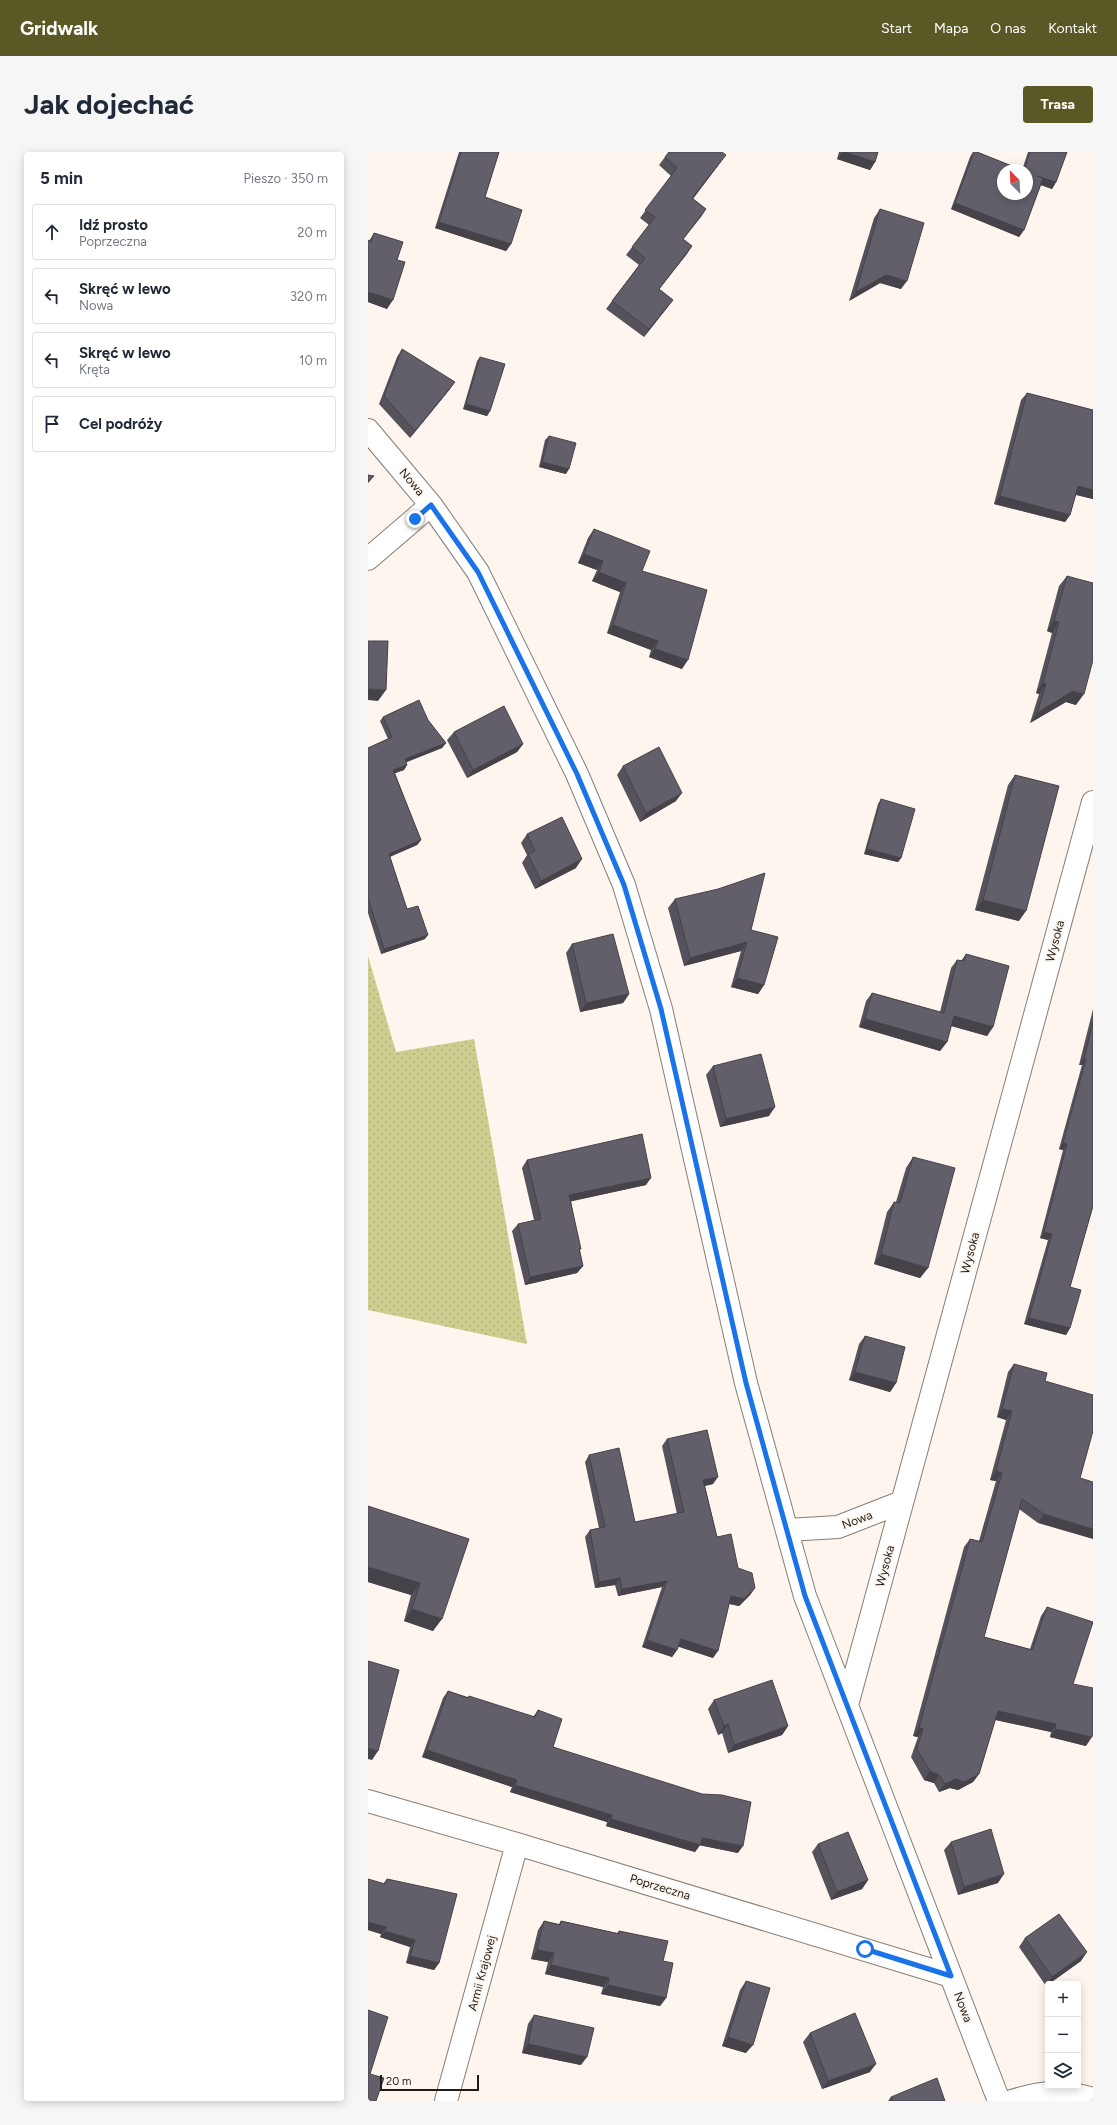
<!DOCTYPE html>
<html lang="pl">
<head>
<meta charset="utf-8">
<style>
  body { margin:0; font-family:Figtree,sans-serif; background:#f6f6f7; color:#1f2937 }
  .controls { position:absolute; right:12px; bottom:12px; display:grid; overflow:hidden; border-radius:4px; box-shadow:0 2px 10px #0003 }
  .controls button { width:36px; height:36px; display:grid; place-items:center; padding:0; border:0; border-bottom:1px solid #e0e1e3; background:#fff; color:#1f2937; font:20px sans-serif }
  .compass { position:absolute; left:629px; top:12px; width:36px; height:36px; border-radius:50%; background:#fff; box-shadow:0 2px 10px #0003; rotate:336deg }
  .scale { position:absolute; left:12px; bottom:10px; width:99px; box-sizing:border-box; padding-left:4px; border:2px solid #1f1c18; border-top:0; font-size:11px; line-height:14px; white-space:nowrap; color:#1f1c18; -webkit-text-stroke:3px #fef6ee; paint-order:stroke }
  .stop { position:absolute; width:12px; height:12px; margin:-9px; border:3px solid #1a73e8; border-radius:50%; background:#fff }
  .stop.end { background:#1a73e8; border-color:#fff; box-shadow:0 1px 4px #0008 }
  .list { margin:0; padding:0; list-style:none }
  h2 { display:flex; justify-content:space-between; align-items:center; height:52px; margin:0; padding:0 16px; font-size:17px }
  h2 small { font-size:13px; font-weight:400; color:#747a83 }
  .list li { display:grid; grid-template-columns:26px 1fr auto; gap:12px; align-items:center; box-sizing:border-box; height:56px; margin:0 8px 8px; padding:0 8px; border:1px solid #e0e1e3; border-radius:4px }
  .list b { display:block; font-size:15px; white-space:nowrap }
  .list p { margin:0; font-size:13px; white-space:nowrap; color:#747a83 }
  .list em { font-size:13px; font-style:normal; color:#747a83 }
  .icon { flex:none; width:22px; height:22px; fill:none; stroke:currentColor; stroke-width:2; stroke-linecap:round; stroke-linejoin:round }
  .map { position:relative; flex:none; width:725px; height:1949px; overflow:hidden; border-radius:4px }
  header { display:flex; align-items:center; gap:24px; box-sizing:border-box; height:56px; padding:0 20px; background:#5a5825; color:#fff }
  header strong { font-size:19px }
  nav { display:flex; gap:22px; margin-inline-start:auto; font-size:14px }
  .intro { display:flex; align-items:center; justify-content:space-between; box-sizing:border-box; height:96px; padding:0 24px }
  h1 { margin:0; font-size:28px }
  .button { padding:10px 18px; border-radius:4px; background:#5a5825; color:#fff; font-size:14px; font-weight:700 }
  main { display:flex; gap:24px; padding:0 24px }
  aside { flex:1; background:#fff; border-radius:4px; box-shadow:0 2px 10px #0003 }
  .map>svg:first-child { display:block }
</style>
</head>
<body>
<header>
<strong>Gridwalk</strong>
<nav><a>Start</a><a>Mapa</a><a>O nas</a><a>Kontakt</a></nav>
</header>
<div class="intro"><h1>Jak dojechać</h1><a class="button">Trasa</a></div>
<main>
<aside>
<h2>5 min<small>Pieszo · 350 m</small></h2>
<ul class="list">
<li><svg class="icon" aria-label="ahead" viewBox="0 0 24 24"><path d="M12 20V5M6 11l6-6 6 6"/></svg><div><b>Idź prosto</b><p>Poprzeczna</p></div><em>20 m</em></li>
<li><svg class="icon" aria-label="left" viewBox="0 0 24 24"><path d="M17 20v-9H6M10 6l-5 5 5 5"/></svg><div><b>Skręć w lewo</b><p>Nowa</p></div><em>320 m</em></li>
<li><svg class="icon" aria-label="left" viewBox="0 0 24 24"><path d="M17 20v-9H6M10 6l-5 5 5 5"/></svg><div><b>Skręć w lewo</b><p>Kręta</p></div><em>10 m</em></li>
<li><svg class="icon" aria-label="arrive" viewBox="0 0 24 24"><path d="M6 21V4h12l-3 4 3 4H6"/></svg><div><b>Cel podróży</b></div></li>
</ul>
</aside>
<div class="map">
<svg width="725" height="1949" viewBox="0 0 725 1949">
  <defs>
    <pattern id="grass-dots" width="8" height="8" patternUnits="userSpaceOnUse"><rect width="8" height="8" fill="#cbce8e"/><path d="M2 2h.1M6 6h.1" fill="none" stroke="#aeb07a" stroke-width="1.8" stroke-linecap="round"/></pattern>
  </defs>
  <rect width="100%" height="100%" fill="#fef6ee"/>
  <path fill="url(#grass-dots)" d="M 0,804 L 28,900 L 106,887 L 159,1192 L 0,1158 Z"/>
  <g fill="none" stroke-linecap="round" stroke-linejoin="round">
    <g stroke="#867d74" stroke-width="24">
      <path id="minor" d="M 0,278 L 63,353 L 110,420 L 209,622 L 256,733 L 293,857 L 378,1231 L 437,1444 L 631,1949
        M 0,407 L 63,353
        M 419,1378 L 470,1375 L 534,1350
        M 479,1553 L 725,650
        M 0,1649 L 149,1692 L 583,1824
        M 78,1949 L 149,1692
        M 644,1949 C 674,1939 695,1938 725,1947"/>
    </g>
    <use href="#minor" stroke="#fff" stroke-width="22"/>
  </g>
  <path fill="#55525b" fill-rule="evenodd" d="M 91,0 L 131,0 L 117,45 L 143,92 L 138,99 L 67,76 Z
    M 471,0 L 510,0 L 507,10 L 502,18 L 469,7 Z
    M 605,0 L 609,0 L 654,18 L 660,0 L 699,0 L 688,30 L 684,37 L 673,33 L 656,78 L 651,85 L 583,57 L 602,5 ZM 635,18 L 659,18 L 635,42 Z
    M 297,5 L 352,11 L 325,47 L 338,57 L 315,87 L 324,94 L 291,137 L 305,148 L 276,185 L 238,157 L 271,113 L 258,103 L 281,73 L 272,66 L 303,24 L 291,13 Z
    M 512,57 L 533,137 L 512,131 L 481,149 L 506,66 Z
    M 6,81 L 29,108 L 19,157 L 0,150 L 0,88 L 1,89 Z
    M 34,197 L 82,237 L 42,286 L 11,252 L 29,205 Z
    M 112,205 L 122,259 L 119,264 L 95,257 L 109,209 Z
    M 659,241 L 725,258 L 725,347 L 708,343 L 702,363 L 697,370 L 626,352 L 653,248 Z
    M 181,284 L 198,322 L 171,315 L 177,288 Z
    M 226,377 L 274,419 L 314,517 L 281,505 L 283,498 L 239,481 L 252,440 L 224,429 L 229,418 L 210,411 L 220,386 Z
    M 699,424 L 708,553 L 698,550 L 662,571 L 671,542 L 668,541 L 684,481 L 679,479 L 691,434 Z
    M 15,565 L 60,568 L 78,591 L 74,596 L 38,610 L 39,613 L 36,618 L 27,621 L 53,688 L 49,693 L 22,705 L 39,757 L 57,787 L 13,802 L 0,761 L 0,596 L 20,587 L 12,569 Z
    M 86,580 L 155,592 L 149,600 L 99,626 L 79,588 Z
    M 255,614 L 308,649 L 272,670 L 249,623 Z
    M 647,623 L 651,769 L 607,758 L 640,633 Z
    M 513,647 L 533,706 L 530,710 L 496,702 L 510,652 Z
    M 159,682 L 208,716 L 167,737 L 154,711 L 159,703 L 153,691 Z
    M 307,747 L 383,778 L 396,833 L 390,842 L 363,835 L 373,799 L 316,814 L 300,756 Z
    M 204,792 L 261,842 L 255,851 L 212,860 L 198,801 Z
    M 598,802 L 625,875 L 619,884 L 583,874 L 579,890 L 572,899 L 491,875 L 498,849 L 504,841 L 572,860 L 583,816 L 589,808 L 593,809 Z
    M 725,857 L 725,1054 L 702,1135 L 702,1176 L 698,1183 L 656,1172 L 680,1088 L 672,1086 L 695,998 L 691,997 L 714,913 L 711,913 Z
    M 345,914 L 401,964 L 352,975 L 338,923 Z
    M 545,1005 L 560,1116 L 552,1126 L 506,1112 L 519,1060 L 526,1050 L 528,1050 L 538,1016 Z
    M 159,1008 L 278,1033 L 203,1049 L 215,1114 L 209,1121 L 157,1133 L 144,1079 L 150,1072 L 166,1068 L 154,1016 Z
    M 497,1184 L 528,1231 L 522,1240 L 481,1228 L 491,1192 Z
    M 646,1212 L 677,1229 L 712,1326 L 670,1371 L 651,1357 L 616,1485 L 662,1497 L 673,1464 L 679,1455 L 705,1532 L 718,1594 L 682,1585 L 683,1580 L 627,1568 L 611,1622 L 605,1630 L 590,1638 L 582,1636 L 571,1640 L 566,1631 L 556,1628 L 543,1605 L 550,1585 L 545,1584 L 596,1395 L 602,1387 L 611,1389 L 628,1329 L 622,1328 L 638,1268 L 629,1265 L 640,1220 Z
    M 299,1287 L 345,1332 L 337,1334 L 349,1385 L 370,1416 L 387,1436 L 382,1443 L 371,1454 L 361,1452 L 345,1506 L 310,1494 L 309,1498 L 304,1505 L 274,1495 L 294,1435 L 250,1444 L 247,1433 L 227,1436 L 217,1385 L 222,1378 L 231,1376 L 217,1310 L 221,1303 L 267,1370 L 309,1362 L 294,1294 Z
    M 0,1355 L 101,1387 L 65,1479 L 36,1469 L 43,1443 L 0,1430 Z
    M 80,1539 L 165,1565 L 170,1558 L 185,1595 L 370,1701 L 332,1693 L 327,1700 L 238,1674 L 239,1670 L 142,1640 L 144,1635 L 54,1605 L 75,1546 Z
    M 346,1548 L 420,1574 L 414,1583 L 360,1601 L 354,1581 L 350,1583 L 340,1557 Z
    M 583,1690 L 630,1731 L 590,1743 L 576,1698 Z
    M 450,1692 L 500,1728 L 494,1737 L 463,1748 L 444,1700 Z
    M 0,1727 L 15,1732 L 19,1727 L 71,1811 L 66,1818 L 38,1811 L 42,1795 L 12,1785 L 13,1782 L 0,1778 Z
    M 176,1769 L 191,1772 L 193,1769 L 249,1781 L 251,1779 L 295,1809 L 298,1846 L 292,1854 L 233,1842 L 235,1835 L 177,1822 L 180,1810 L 163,1807 L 170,1778 Z
    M 657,1786 L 713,1809 L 678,1834 L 651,1795 Z
    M 378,1829 L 378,1901 L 354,1894 L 372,1838 Z
    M 166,1863 L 213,1913 L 154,1901 L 160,1872 Z
    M 442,1881 L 502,1920 L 454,1937 L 435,1890 Z
    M 523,1945 L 577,1949 L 520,1949 Z"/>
  <path fill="#45424a" d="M 475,0 L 477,0 L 507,10 L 502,18 L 469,7 Z
    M 358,3 L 352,11 L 319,54 L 324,46 Z
    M 669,24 L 688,30 L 684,37 L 664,30 Z
    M 587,51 L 656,78 L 651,85 L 583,57 Z
    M 338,57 L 333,65 L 309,95 L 315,87 Z
    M 71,70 L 143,92 L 138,99 L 67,76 Z
    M 324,94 L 319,102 L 285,145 L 291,137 Z
    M 518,123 L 539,129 L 533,137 L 512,131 L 481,149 L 488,140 Z
    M 0,140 L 25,148 L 19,157 L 0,150 Z
    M 305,148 L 299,156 L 276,185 L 281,177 Z
    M 87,230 L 82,237 L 42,286 L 47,279 Z
    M 98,252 L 122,259 L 119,264 L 95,257 Z
    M 174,310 L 201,317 L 198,322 L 171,315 Z
    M 6,324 L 2,329 L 0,331 L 0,329 Z
    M 710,334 L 725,338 L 725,347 L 705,342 Z
    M 632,344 L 702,363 L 697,370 L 626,352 Z
    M 216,402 L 235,409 L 229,418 L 210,411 Z
    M 231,420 L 258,431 L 252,440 L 224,429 Z
    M 686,469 L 691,470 L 684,481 L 679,479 Z
    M 245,473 L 290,489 L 283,498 L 239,481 Z
    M 287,497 L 320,508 L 314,517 L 281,505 Z
    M 675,531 L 678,532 L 671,542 L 668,541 Z
    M 0,537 L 18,538 L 10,549 L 0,548 Z
    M 705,539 L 716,542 L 708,553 L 698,550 L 662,571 L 669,561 Z
    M 78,591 L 74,596 L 34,612 L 37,607 Z
    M 155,592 L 149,600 L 99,626 L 105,618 Z
    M 39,613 L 36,618 L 22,623 L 25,618 Z
    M 314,641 L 308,649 L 272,670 L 278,661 Z
    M 53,688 L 49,693 L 18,706 L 21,702 Z
    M 499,697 L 533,706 L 530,710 L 496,702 Z
    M 214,707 L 208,716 L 167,737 L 173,729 Z
    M 615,748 L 658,759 L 651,769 L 607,758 Z
    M 60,783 L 57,787 L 13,802 L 16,797 Z
    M 379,790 L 373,799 L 316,814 L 322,806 Z
    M 369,826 L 396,833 L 390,842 L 363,835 Z
    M 261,842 L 255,851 L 212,860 L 218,851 Z
    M 586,864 L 625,875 L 619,884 L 580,873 Z
    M 497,867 L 579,890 L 572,899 L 491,875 Z
    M 716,907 L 718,907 L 714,913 L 711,913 Z
    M 407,955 L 401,964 L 352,975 L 358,967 Z
    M 695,991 L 699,992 L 695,998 L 691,997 Z
    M 283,1026 L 278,1033 L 196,1051 L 201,1043 Z
    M 676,1080 L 684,1082 L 680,1088 L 672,1086 Z
    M 513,1102 L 560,1116 L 552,1126 L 506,1112 Z
    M 215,1114 L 209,1121 L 157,1133 L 162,1125 Z
    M 661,1166 L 702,1176 L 698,1183 L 656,1172 Z
    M 487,1220 L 528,1231 L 522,1240 L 481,1228 Z
    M 634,1257 L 644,1259 L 638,1268 L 629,1265 Z
    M 628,1319 L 634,1321 L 628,1329 L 622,1328 Z
    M 350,1325 L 345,1332 L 331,1335 L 335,1328 Z
    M 676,1362 L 725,1377 L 725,1387 L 670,1371 Z
    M 0,1415 L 52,1431 L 43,1443 L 0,1430 Z
    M 252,1426 L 247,1433 L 227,1436 L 231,1430 Z
    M 299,1429 L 294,1435 L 250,1444 L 254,1437 Z
    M 387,1436 L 382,1443 L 371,1454 L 358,1451 L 363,1444 Z
    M 44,1457 L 74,1467 L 65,1479 L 36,1469 Z
    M 313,1487 L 350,1499 L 345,1506 L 308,1494 Z
    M 279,1488 L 309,1498 L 304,1505 L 274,1495 Z
    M 630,1559 L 688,1572 L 683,1580 L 624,1567 Z
    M 360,1572 L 354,1581 L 350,1583 L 356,1574 Z
    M 420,1574 L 414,1583 L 360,1601 L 366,1593 Z
    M 551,1576 L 555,1577 L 550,1585 L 545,1584 Z
    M 687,1577 L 724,1585 L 718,1594 L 682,1585 Z
    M 0,1596 L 10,1599 L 4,1608 L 0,1607 Z
    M 59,1598 L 149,1628 L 144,1635 L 54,1605 Z
    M 562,1619 L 571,1623 L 566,1631 L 556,1628 Z
    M 611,1622 L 605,1630 L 590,1638 L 582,1636 L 571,1640 L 577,1632 L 588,1627 Z
    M 147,1633 L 244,1663 L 239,1670 L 142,1640 Z
    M 243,1667 L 335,1686 L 375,1694 L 370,1701 L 330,1693 L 332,1693 L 327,1700 L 238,1674 Z
    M 636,1722 L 630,1731 L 590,1743 L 596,1735 Z
    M 500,1728 L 494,1737 L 463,1748 L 469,1740 Z
    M 0,1770 L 18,1775 L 13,1782 L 0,1778 Z
    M 17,1779 L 47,1788 L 42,1795 L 12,1785 Z
    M 169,1798 L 186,1801 L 180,1810 L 163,1807 Z
    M 719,1800 L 713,1809 L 678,1834 L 684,1825 Z
    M 42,1804 L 71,1811 L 66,1818 L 38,1811 Z
    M 183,1813 L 241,1826 L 235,1835 L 177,1822 Z
    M 240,1833 L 298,1846 L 292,1854 L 233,1842 Z
    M 360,1885 L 385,1893 L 378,1901 L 354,1894 Z
    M 160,1892 L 219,1905 L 213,1913 L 154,1901 Z
    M 508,1912 L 502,1920 L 454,1937 L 460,1929 Z"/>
  <path fill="#635f6a" stroke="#45424a" d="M 93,0 L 131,0 L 117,45 L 154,58 L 143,92 L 71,70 Z
    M 301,0 L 354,0 L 358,3 L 324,46 L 338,57 L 315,87 L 324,94 L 291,137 L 305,148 L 281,177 L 244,149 L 277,106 L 264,95 L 287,65 L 277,58 L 309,16 L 297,5 Z
    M 477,0 L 510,0 L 507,10 Z
    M 606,0 L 609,0 L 654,18 L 635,18 L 635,42 L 659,42 L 659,18 L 656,18 L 662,0 L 699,0 L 688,30 L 669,24 L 675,26 L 656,78 L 587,51 Z
    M 512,57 L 556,71 L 539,129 L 518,123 L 488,140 Z
    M 6,81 L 35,90 L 29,108 L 37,110 L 25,148 L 0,140 L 0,88 L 3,90 Z
    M 34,197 L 87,230 L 47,279 L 16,244 Z
    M 112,205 L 137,212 L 122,259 L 98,252 Z
    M 659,241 L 725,258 L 725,338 L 710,334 L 702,363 L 632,344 Z
    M 181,284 L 208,291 L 201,317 L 174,310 Z
    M 0,323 L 6,324 L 0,329 Z
    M 226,377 L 282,399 L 274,419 L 339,438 L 320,508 L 287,497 L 290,489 L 245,473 L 258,431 L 231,420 L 235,409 L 216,402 Z
    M 699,424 L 725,431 L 725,508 L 716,542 L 705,539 L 669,561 L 678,532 L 675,531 L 691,470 L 686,469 Z
    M 0,489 L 20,489 L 18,538 L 0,537 Z
    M 51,548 L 60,568 L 78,591 L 37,607 L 39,613 L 25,618 L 53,688 L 21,702 L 39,757 L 50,754 L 60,783 L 16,797 L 0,746 L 0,596 L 24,585 L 15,565 Z
    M 136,554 L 155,592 L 105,618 L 86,580 Z
    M 291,595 L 314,641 L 278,661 L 255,614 Z
    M 647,623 L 691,634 L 658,759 L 615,748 Z
    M 513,647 L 547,657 L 533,706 L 499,697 Z
    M 194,665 L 214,707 L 173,729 L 160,702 L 167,699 L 159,682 Z
    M 397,721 L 383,778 L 410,785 L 396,833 L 369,826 L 379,790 L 322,806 L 307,747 L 350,737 Z
    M 245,782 L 261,842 L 218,851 L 204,792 Z
    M 598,802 L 641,814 L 625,875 L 586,864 L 579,890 L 497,867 L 504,841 L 576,861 L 589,808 L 596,809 Z
    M 725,869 L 725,1054 L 702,1135 L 713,1138 L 702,1176 L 661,1166 L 684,1082 L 676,1080 L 699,992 L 695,991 L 718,907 L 716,907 Z
    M 393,902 L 407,955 L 358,967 L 345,914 Z
    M 274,982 L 283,1026 L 201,1043 L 213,1097 L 211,1097 L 215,1114 L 162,1125 L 150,1072 L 173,1067 L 159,1008 Z
    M 545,1005 L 587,1016 L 560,1116 L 513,1102 L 526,1050 L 532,1051 Z
    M 497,1184 L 537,1195 L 528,1231 L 487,1220 Z
    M 646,1212 L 679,1221 L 677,1229 L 725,1243 L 725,1279 L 712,1326 L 725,1330 L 725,1377 L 676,1362 L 654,1347 L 616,1485 L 664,1498 L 679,1455 L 725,1470 L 705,1532 L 725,1536 L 725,1580 L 724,1585 L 687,1577 L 688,1572 L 630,1559 L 611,1622 L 596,1630 L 588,1627 L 577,1632 L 571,1623 L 562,1619 L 549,1597 L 555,1577 L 551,1576 L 602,1387 L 614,1390 L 634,1321 L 628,1319 L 644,1259 L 634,1257 Z
    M 339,1278 L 350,1325 L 335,1328 L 349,1385 L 363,1382 L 370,1416 L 384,1421 L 387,1436 L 376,1447 L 363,1444 L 350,1499 L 313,1487 L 309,1498 L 279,1488 L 299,1429 L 254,1437 L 252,1426 L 231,1430 L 222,1378 L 237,1375 L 221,1303 L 251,1296 L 267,1370 L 316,1360 L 299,1287 Z
    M 0,1354 L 101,1387 L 74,1467 L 44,1457 L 52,1431 L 0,1415 Z
    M 0,1509 L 31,1518 L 10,1599 L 0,1596 Z
    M 404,1528 L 420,1574 L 366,1593 L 360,1572 L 356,1574 L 346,1548 Z
    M 80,1539 L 100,1546 L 101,1544 L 167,1565 L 170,1558 L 194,1567 L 185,1595 L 334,1642 L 354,1643 L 383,1650 L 375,1694 L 335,1686 L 332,1693 L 243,1667 L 244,1663 L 147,1633 L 149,1628 L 59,1598 Z
    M 623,1677 L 636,1722 L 596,1735 L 583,1690 Z
    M 480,1680 L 500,1728 L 469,1740 L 450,1692 Z
    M 0,1727 L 17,1732 L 19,1727 L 89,1742 L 71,1811 L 42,1804 L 47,1788 L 17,1779 L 18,1775 L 0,1770 Z
    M 691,1762 L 719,1800 L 684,1825 L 657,1786 Z
    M 176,1769 L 192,1773 L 193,1769 L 251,1782 L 251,1779 L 300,1789 L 295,1809 L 305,1811 L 298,1846 L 240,1833 L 241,1826 L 183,1813 L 186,1801 L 169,1798 Z
    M 378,1829 L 402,1836 L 385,1893 L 360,1885 Z
    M 0,1858 L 20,1865 L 2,1922 L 16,1926 L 8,1949 L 0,1949 Z
    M 487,1861 L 508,1912 L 460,1929 L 442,1881 Z
    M 166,1863 L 226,1876 L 219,1905 L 160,1892 Z
    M 569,1926 L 577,1949 L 525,1949 L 523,1945 Z"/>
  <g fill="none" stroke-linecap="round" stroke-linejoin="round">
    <path stroke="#1a73e8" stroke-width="5" d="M 47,367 L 63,353 L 110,420 L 209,622 L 256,733 L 293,857 L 378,1231 L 437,1444 L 583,1824 L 497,1797"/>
  </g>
  <g text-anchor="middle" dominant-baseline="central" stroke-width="4" stroke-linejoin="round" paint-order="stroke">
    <g font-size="12" fill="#1f1c18" stroke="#fef6ee">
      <text transform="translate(44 330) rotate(50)">Nowa</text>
      <text transform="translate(687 789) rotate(-75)">Wysoka</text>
      <text transform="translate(602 1101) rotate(-75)">Wysoka</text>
      <text transform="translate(489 1368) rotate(-21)">Nowa</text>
      <text transform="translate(517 1414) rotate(-75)">Wysoka</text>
      <text transform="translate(292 1735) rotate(17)">Poprzeczna</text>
      <text transform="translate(114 1821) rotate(-75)">Armii Krajowej</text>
      <text transform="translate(595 1855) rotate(69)">Nowa</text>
    </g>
  </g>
</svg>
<div class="controls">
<button>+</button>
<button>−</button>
<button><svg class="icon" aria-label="layers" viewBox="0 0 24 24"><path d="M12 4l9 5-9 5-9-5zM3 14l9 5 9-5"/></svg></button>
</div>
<svg class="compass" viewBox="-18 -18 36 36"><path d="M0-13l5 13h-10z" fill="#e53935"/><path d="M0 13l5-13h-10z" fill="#747a83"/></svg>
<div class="scale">20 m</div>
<div class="stop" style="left:497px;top:1797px"></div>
<div class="stop end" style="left:47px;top:367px"></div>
</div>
</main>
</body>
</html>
